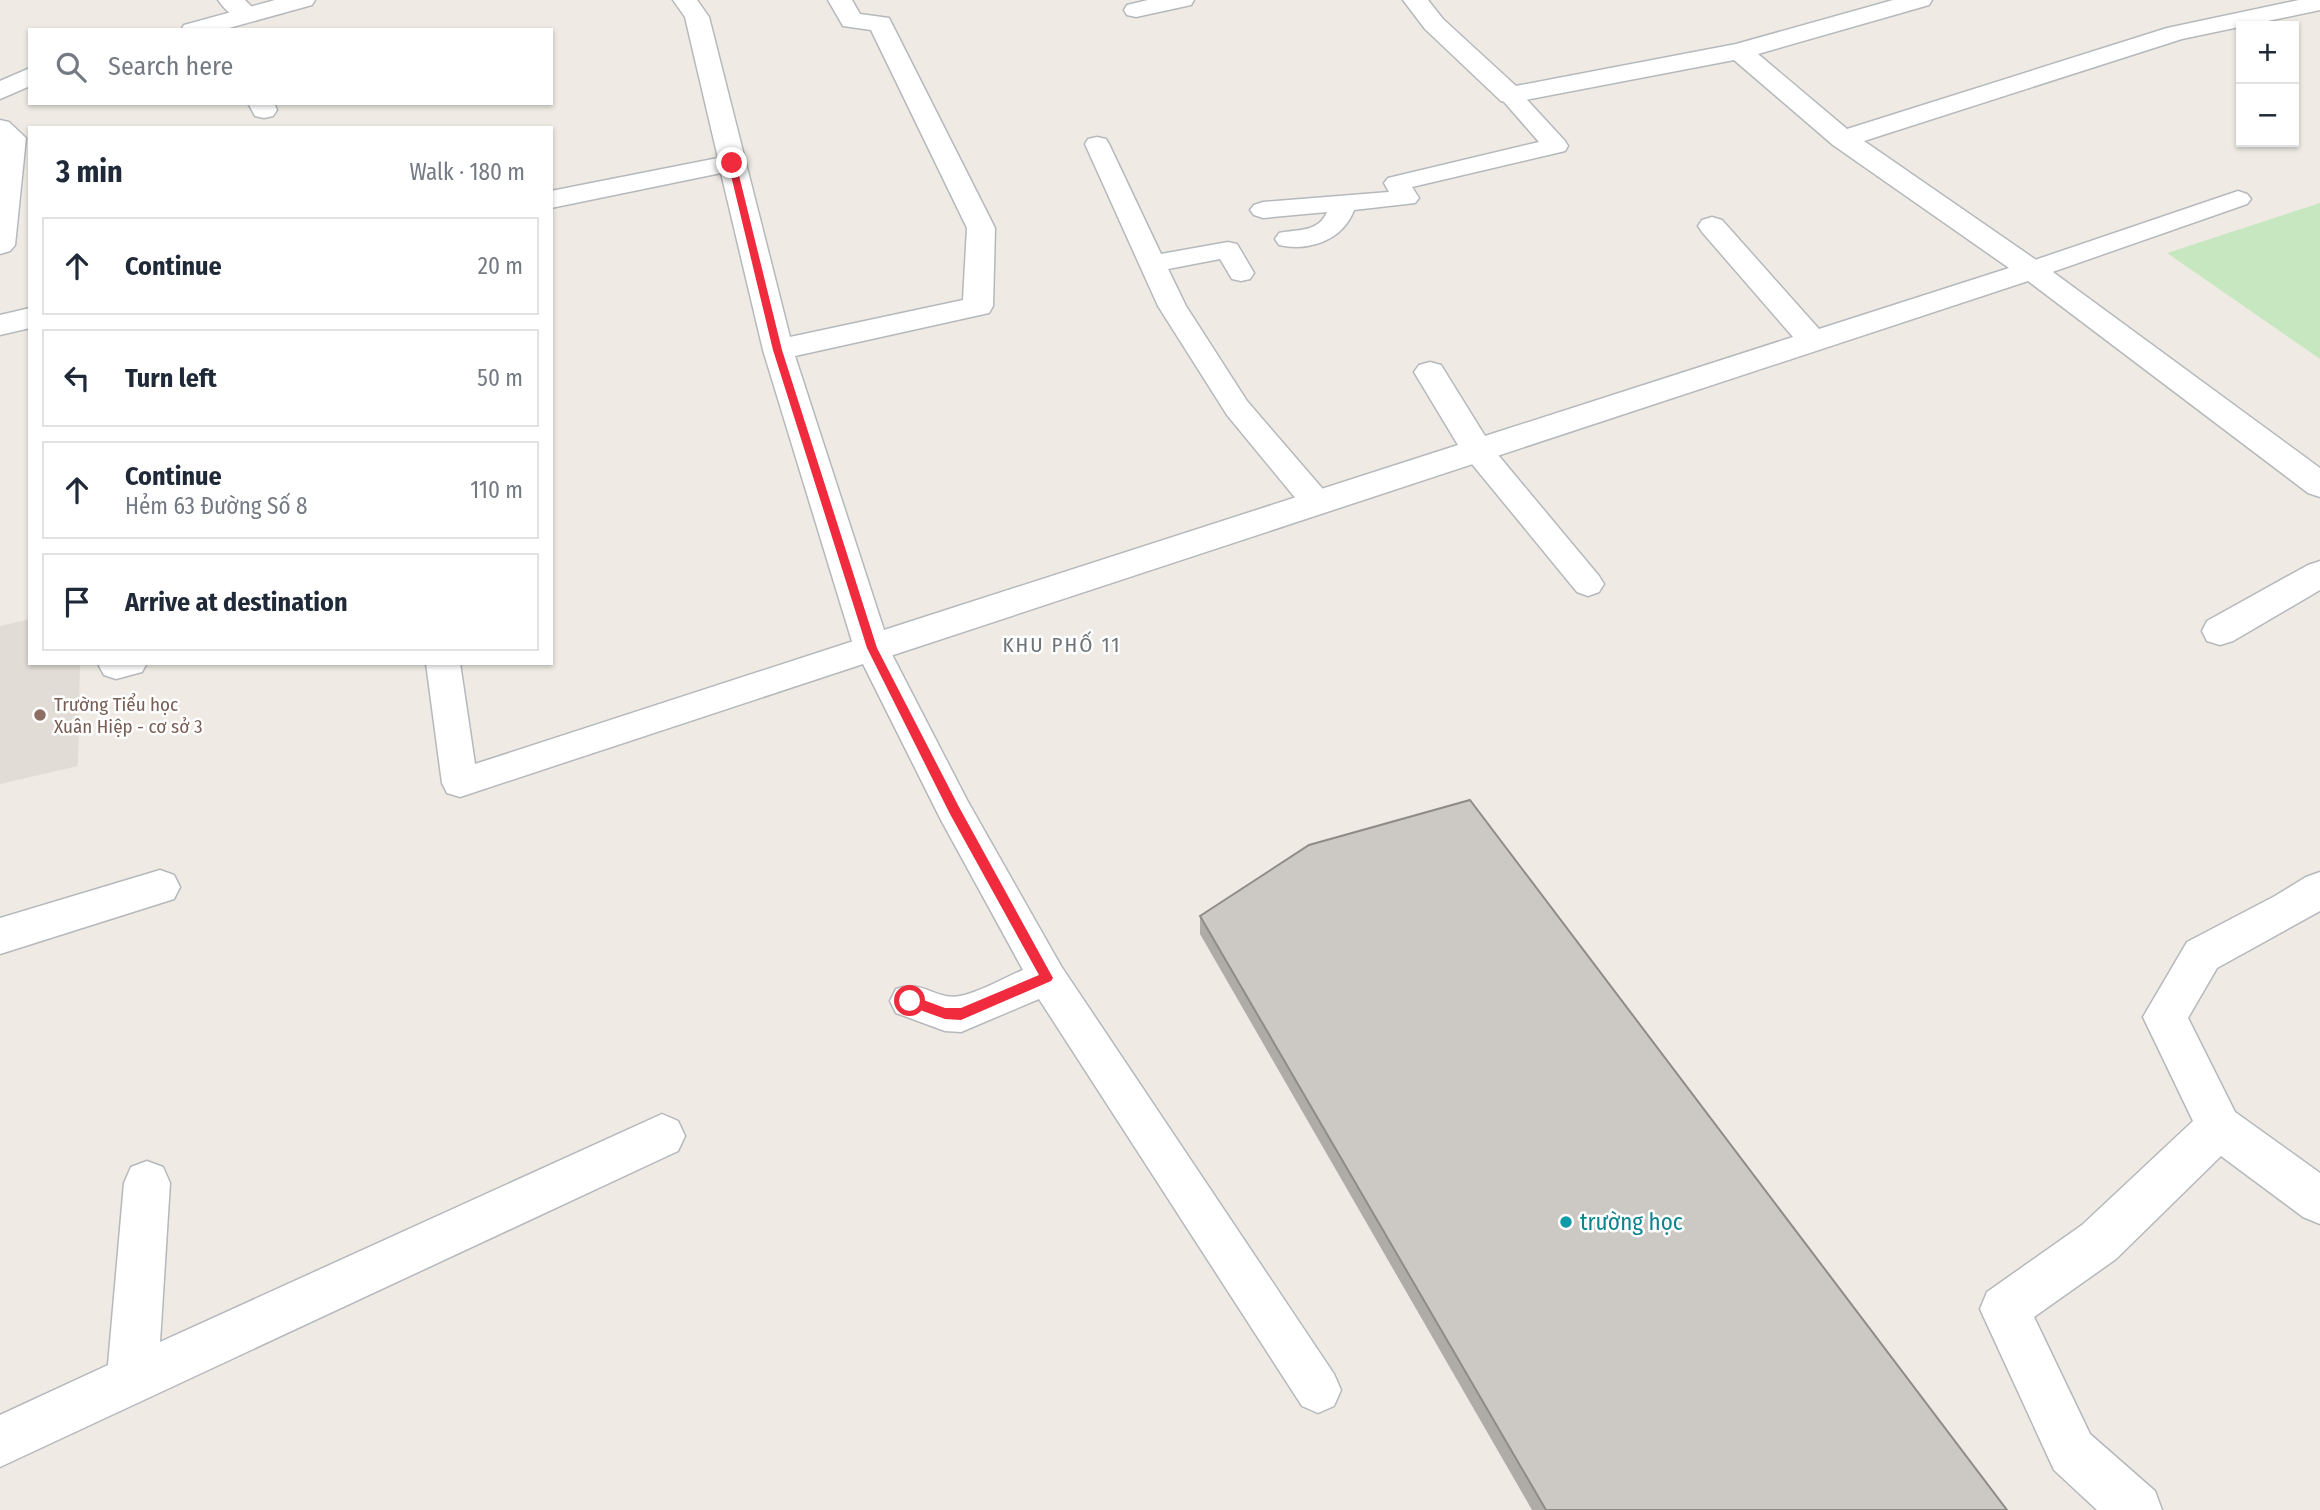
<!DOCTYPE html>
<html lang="en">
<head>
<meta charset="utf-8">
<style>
  body { margin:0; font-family:"Fira Sans Condensed",sans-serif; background:#f6f6f7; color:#1f2937 }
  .controls { position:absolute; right:21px; top:21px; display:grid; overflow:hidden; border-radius:0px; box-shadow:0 2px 5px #0004 }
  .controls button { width:63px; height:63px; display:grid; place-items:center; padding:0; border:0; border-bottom:2px solid #e0e1e3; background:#fff; color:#1f2937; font:35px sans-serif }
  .stop { position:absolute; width:21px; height:21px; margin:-16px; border:5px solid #ef2b3d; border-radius:50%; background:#fff }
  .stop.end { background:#ef2b3d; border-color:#fff; box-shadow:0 2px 7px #0008 }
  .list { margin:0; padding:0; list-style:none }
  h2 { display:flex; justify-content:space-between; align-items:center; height:91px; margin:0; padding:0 28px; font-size:30px }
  h2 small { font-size:23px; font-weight:400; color:#747a83 }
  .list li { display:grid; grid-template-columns:46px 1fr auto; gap:21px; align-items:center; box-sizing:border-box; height:98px; margin:0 14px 14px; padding:0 14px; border:2px solid #e0e1e3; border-radius:0px }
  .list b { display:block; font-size:26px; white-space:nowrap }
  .list p { margin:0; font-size:23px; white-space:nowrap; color:#747a83 }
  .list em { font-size:23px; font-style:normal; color:#747a83 }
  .icon { flex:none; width:38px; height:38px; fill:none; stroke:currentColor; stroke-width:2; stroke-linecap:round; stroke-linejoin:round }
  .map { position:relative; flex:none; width:2320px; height:1510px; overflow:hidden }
  .search { position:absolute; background:#fff; box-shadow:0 2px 5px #0004; left:28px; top:28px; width:525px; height:77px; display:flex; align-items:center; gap:18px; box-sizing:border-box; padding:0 24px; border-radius:0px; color:#747a83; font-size:26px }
  .panel { position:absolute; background:#fff; box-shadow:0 2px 5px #0004; left:28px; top:126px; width:525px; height:539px; border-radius:0px }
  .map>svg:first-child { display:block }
</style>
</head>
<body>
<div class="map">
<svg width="2320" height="1510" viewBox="0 0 2320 1510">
  <rect width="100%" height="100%" fill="#efebe4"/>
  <path fill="#e1dcd5" d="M 30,619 L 30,663 L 80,663 L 78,766 L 0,784 L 0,626 Z"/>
  <path fill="#c7e7c0" d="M 2320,203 L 2320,359 L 2167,253 Z"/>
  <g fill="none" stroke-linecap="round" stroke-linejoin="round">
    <g stroke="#b5b8bc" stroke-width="3">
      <path id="lane" d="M 1510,88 L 1518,90 L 1565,141 L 1568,146 L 1565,151 L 1412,187 L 1419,198 L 1415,203 L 1354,210 C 1343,240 1309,252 1279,245 L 1275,239 L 1279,233 C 1298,229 1318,233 1327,212 L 1263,218 L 1254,215 L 1250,210 L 1254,205 L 1263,202 L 1389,192 L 1384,183 L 1388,178 L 1539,142 L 1498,95 L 1502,90 Z
        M 1097,137 L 1106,139 L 1109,144 L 1161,254 L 1228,242 L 1237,244 L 1254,273 L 1250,279 L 1241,281 L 1232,279 L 1220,259 L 1168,269 L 1186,306 L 1247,401 L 1328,495 L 1332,503 L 1328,511 L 1317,514 L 1306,511 L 1227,415 L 1158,306 L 1085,144 L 1088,139 Z
        M 2238,191 L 2247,194 L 2251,199 L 2247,204 L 2041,276 L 2032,278 L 2023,276 L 2019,270 L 2023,264 Z
        M 1478,441 L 1489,444 L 1599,576 L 1604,584 L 1599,592 L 1588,596 L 1577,592 L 1467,458 L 1463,451 L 1467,444 Z
        M 872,635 L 884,639 L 967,800 L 1061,966 L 1334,1374 L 1341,1390 L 1334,1406 L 1318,1413 L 1302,1406 L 1039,999 L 961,1032 L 945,1031 L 896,1013 L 890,1001 L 896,989 C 923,979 936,1001 960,996 C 981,992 1003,978 1023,970 L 941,820 L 863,664 L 460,797 L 447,793 L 442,783 L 426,663 L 460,663 L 475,764 Z
        M 101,663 L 147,663 L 142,672 L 116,679 L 104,675 L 99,666 Z"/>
    </g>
    <g stroke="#b5b8bc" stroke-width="3">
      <path id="street" d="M 218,0 L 245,0 L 260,15 L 257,20 C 240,24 227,13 218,0 Z
        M 673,0 L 697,0 L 709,17 L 790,337 L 963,300 L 967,228 L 871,30 L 843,26 L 828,0 L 852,0 L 860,14 L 889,18 L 995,228 L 993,306 L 989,313 L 795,356 L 884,630 L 1458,445 L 1414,372 L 1419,365 L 1430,362 L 1441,365 L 1485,436 L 1793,337 L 1702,232 L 1698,226 L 1702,220 L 1712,217 L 1722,220 L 1819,329 L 2009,268 L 1833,145 L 1734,60 L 1510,103 L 1501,101 L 1425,29 L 1403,0 L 1428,0 L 1443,19 L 1516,86 L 1736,44 L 1893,0 L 1932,0 L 1929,5 L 1758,54 L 1847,129 L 2167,28 L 2299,0 L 2320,0 L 2320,10 L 2182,39 L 1864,141 L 2042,264 L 2320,468 L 2320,497 L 2308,493 L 2028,281 L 872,662 L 859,658 L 854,648 L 763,350 L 721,173 L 551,208 L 551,191 L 718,158 L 685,17 Z
        M 1148,0 L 1194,0 L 1191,5 L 1136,17 L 1127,15 L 1124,10 L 1127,5 Z
        M 248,103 L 274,103 L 277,110 L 273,116 L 264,118 L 255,116 Z
        M 30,308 L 30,328 L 0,335 L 0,315 Z
        M 2320,561 L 2320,590 L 2233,641 L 2220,645 L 2207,641 L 2202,631 L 2207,621 L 2308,565 Z
        M 160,870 L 174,875 L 180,887 L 174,899 L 0,954 L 0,918 Z
        M 2320,872 L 2320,911 L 2217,968 L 2188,1018 L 2235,1112 L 2320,1173 L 2320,1224 L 2303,1217 L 2221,1156 L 2116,1259 L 2034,1317 L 2090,1434 L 2155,1491 L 2162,1510 L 2097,1510 L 2054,1470 L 1980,1309 L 1987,1292 L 2082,1225 L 2193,1121 L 2143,1017 L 2187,942 L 2275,896 L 2306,877 Z
        M 662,1114 L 678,1121 L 685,1136 L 678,1151 L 0,1467 L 0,1415 L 108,1365 L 124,1183 L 131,1167 L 147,1161 L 163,1167 L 170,1183 L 160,1342 Z"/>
    </g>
    <g stroke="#b6babf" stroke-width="3">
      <path id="secondary" d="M 275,0 L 315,0 L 312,5 L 222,30 L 181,30 L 184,25 Z
        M 30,68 L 30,86 L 0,99 L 0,81 Z
        M 0,120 L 9,122 L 26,138 L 15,245 L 10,251 L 0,254 Z"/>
    </g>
    <use href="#lane" fill="#fff" fill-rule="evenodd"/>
    <use href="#street" fill="#fff" fill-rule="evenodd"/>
    <use href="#secondary" fill="#fff" fill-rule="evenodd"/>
  </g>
  <path fill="#afaca8" d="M 1200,916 L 2007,1510 L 1532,1510 L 1200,934 Z"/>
  <path fill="#ccc8c3" stroke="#8f8c88" stroke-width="2" d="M 1470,800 L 2007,1510 L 1546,1510 L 1200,916 L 1309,845 Z"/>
  <path fill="#ef2b3d" d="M 732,161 L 736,163 L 782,350 L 877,648 L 959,807 L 1053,978 L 1051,981 L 961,1020 L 945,1019 L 906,1005 L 904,1001 L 910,995 L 945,1008 L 961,1008 L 1039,975 L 950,814 L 867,648 L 773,350 L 728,163 Z"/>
  <circle fill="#8d6e63" stroke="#fff" stroke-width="2.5" cx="40" cy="715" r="7"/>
  <circle fill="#0f9aa8" stroke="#fff" stroke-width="2.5" cx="1566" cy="1222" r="7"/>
  <g text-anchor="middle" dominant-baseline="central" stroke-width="5" stroke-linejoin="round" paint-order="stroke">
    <g font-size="19" fill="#785e54" stroke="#fff" text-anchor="start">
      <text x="54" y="704">Trường Tiểu học<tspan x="54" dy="22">Xuân Hiệp - cơ sở 3</tspan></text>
    </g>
    <g font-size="21" letter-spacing="2" fill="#6d7477" stroke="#fff">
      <text x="1062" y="645">KHU PHỐ 11</text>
    </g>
    <g font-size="23" fill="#0d838f" stroke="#fff" text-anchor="start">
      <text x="1580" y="1222">trường học</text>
    </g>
  </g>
</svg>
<div class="controls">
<button>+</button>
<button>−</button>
</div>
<div class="stop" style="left:910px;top:1001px"></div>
<div class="stop end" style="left:732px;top:163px"></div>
<div class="search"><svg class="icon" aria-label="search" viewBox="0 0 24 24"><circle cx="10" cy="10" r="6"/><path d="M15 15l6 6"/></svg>Search here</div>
<section class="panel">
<h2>3 min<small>Walk · 180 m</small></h2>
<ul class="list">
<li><svg class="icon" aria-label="ahead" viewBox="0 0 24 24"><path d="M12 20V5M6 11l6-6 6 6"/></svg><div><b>Continue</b></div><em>20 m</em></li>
<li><svg class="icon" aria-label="left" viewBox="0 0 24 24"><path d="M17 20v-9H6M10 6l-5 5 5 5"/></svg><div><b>Turn left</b></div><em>50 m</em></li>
<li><svg class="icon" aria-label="ahead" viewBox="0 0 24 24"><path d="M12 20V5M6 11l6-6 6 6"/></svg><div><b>Continue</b><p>Hẻm 63 Đường Số 8</p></div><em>110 m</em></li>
<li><svg class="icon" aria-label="arrive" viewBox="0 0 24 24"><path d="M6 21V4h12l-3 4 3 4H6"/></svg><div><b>Arrive at destination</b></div></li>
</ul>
</section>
</div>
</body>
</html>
